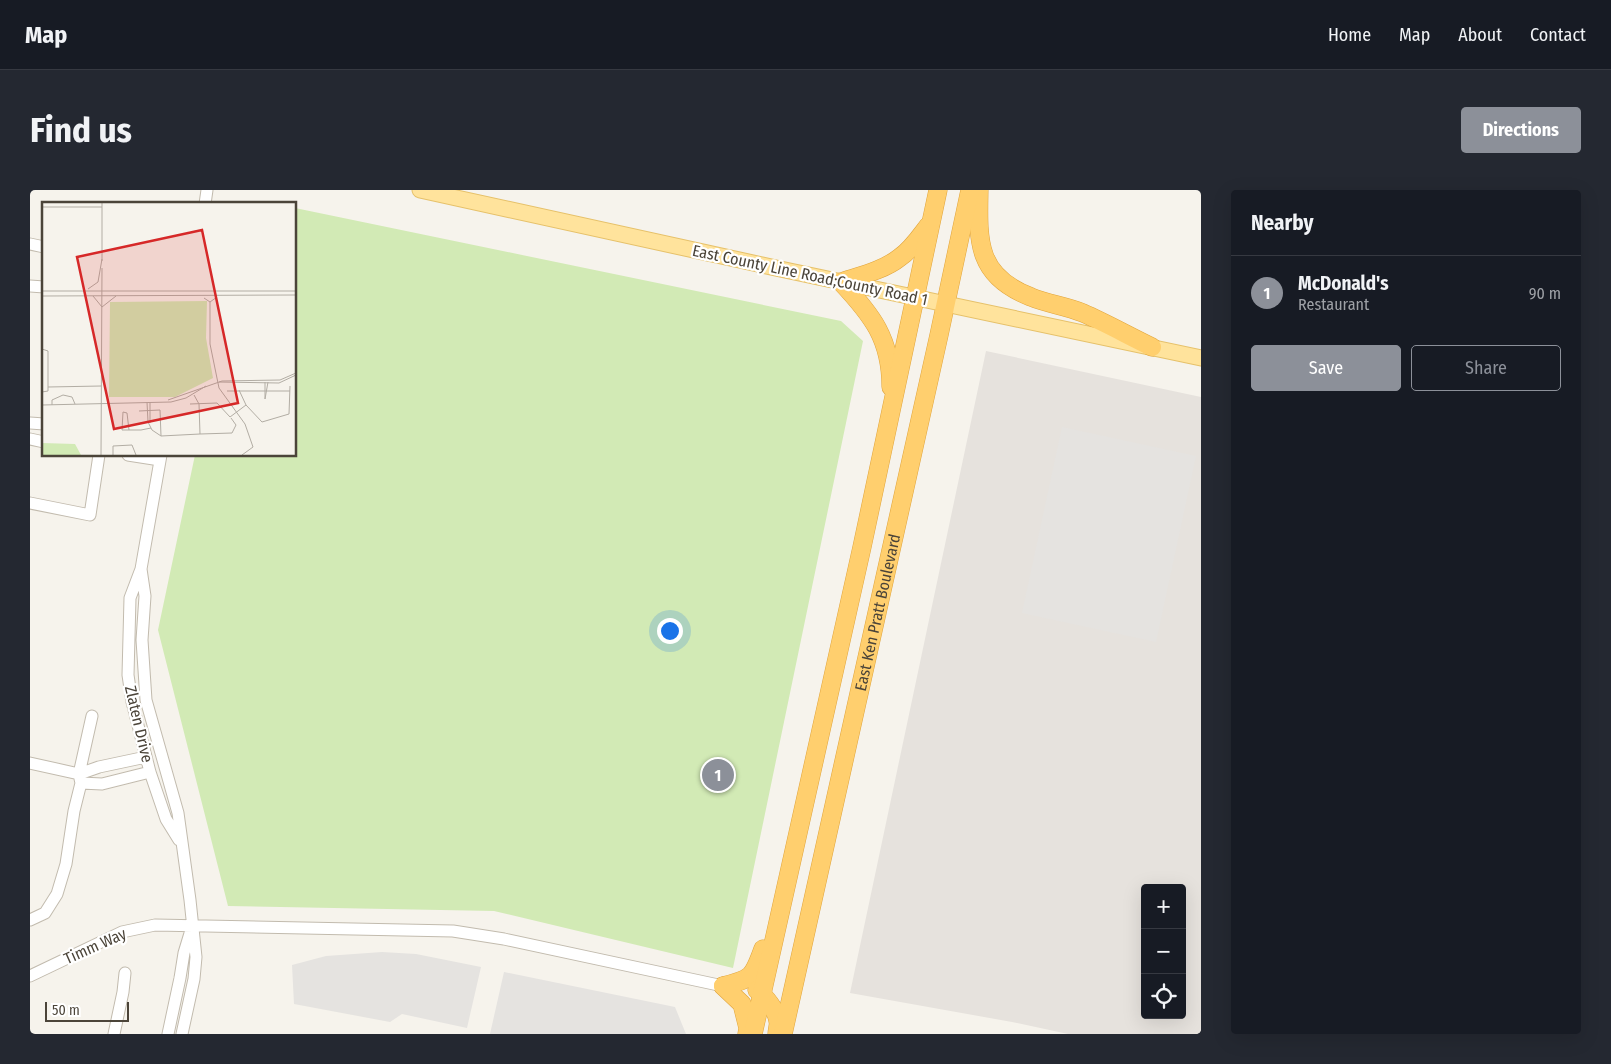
<!DOCTYPE html>
<html lang="en">
<head>
<meta charset="utf-8">
<style>
  body { margin:0; font-family:"Fira Sans Condensed",sans-serif; background:#242831; color:#f1f3f6 }
  .controls { position:absolute; right:15px; bottom:15px; display:grid; overflow:hidden; border-radius:5px; box-shadow:0 5px 20px #0002 }
  .controls button { width:45px; height:45px; display:grid; place-items:center; padding:0; border:0; border-bottom:1px solid #363941; background:#171b24; color:#f1f3f6; font:25px sans-serif }
  .scale { position:absolute; left:15px; bottom:12px; width:84px; box-sizing:border-box; padding-left:5px; border:2px solid #4b4439; border-top:0; font-size:14px; line-height:18px; white-space:nowrap; color:#4b4439; -webkit-text-stroke:4px #fff; paint-order:stroke }
  .you { position:absolute; left:639px; top:440px; width:18px; height:18px; margin:-12px; border:4px solid #fff; border-radius:50%; background:#1a73e8; box-shadow:0 0 0 8px #1a73e833 }
  .badge { display:grid; place-items:center; width:32px; height:32px; border-radius:50%; background:#8c9099; color:#fff; font-size:16px; font-weight:700 }
  .pin { position:absolute; translate:-50% -50%; border:2px solid #fff; box-shadow:0 1px 5px #0006 }
  .list { margin:0; padding:0; list-style:none }
  h2 { display:flex; justify-content:space-between; align-items:center; height:65px; margin:0; padding:0 20px; font-size:21px }
  h2 small { font-size:16px; font-weight:400; color:#9ea1a6 }
  .list li { display:grid; grid-template-columns:32px 1fr auto; gap:15px; align-items:center; box-sizing:border-box; height:75px; padding:0 20px; border-top:1px solid #363941 }
  .list b { display:block; font-size:19px; white-space:nowrap }
  .list p { margin:0; font-size:16px; white-space:nowrap; color:#9ea1a6 }
  .list em { font-size:16px; font-style:normal; color:#9ea1a6 }
  .actions { display:flex; gap:10px; padding:15px 20px }
  .actions a { flex:1; padding:11px 0; border:1px solid #8c9099; border-radius:5px; text-align:center; font-size:18px; color:#8c9099 }
  .actions .main { background:#8c9099; color:#fff }
  .icon { flex:none; width:28px; height:28px; fill:none; stroke:currentColor; stroke-width:2; stroke-linecap:round; stroke-linejoin:round }
  .map { position:relative; flex:none; width:1171px; height:844px; overflow:hidden; border-radius:5px }
  header { display:flex; align-items:center; gap:30px; box-sizing:border-box; height:70px; padding:0 25px; background:#171b24; border-bottom:1px solid #363941 }
  header strong { font-size:24px }
  nav { display:flex; gap:28px; margin-inline-start:auto; font-size:18px }
  .intro { display:flex; align-items:center; justify-content:space-between; box-sizing:border-box; height:120px; padding:0 30px }
  h1 { margin:0; font-size:35px }
  .button { padding:12px 22px; border-radius:5px; background:#8c9099; color:#fff; font-size:18px; font-weight:700 }
  main { display:flex; gap:30px; padding:0 30px }
  aside { flex:1; background:#171b24; border-radius:5px; box-shadow:0 5px 20px #0002 }
  .map>svg:first-child { display:block }
</style>
</head>
<body>
<header>
<strong>Map</strong>
<nav><a>Home</a><a>Map</a><a>About</a><a>Contact</a></nav>
</header>
<div class="intro"><h1>Find us</h1><a class="button">Directions</a></div>
<main>
<div class="map">
<svg width="1171" height="844" viewBox="0 0 1171 844">
  <rect width="100%" height="100%" fill="#f6f3ec"/>
  <path fill="#e6e2dd" fill-rule="evenodd" d="M 956,161 L 1171,207 L 1171,844 L 1038,844 L 982,832 L 820,803 ZM 1115,698 L 1152,698 L 1152,825 L 1115,825 Z"/>
  <path fill="#d2eab5" d="M 265,18 L 811,131 L 833,151 L 703,778 L 464,721 L 198,716 L 128,440 L 165,265 L 265,265 Z"/>
  <path fill="#e5e3e0" d="M 1032,237 L 1166,266 L 1126,452 L 992,423 Z
    M 352,762 L 386,764 L 451,777 L 437,838 L 372,824 L 360,832 L 264,814 L 262,775 L 296,766 Z
    M 474,782 L 645,817 L 656,844 L 460,844 Z"/>
  <g fill="none" stroke-linecap="round" stroke-linejoin="round">
    <g stroke="#c2bbae" stroke-width="13">
      <path id="minor" d="M 175,14 L 177,0
        M 0,54 L 14,57
        M 0,96 L 14,97
        M 0,233 L 14,234
        M 0,249 L 14,252
        M 98,265 L 130,270
        M 131,265 L 111,379 L 100,408 L 98,485 L 102,512 L 120,582 L 136,629 L 149,650
        M 0,313 L 60,325 L 69,265
        M 111,379 L 115,406 L 112,450 L 116,510 L 148,623 L 160,710 L 166,767 L 164,789 L 152,844
        M 0,573 L 49,584 L 69,577 L 116,567
        M 51,593 L 72,594 L 120,582
        M 0,730 L 15,723 L 27,704 L 36,674 L 44,621 L 51,593 L 49,584 L 62,526
        M 0,786 L 92,742 L 125,735 L 423,741 L 474,749 L 693,796
        M 84,844 L 93,802 L 95,783
        M 138,844 L 150,788 L 154,763 L 161,740"/>
    </g>
    <g stroke="#e6c16a" stroke-width="17">
      <path id="major" d="M 390,0 L 755,80 L 1171,168"/>
    </g>
    <g stroke="#e0a43c" stroke-width="19">
      <g id="highway">
        <path d="M 949,0 C 948,51 946,86 1001,107 C 1018,114 1036,116 1053,123 C 1076,133 1099,146 1122,157"/>
        <path d="M 861,197 C 861,149 842,125 811,92 C 829,86 854,80 869,68 C 881,60 889,48 898,36"/>
        <path d="M 693,796 C 722,789 723,787 733,759"/>
        <path d="M 693,796 L 712,814 L 718,838 L 717,844"/>
        <path d="M 727,800 C 735,806 747,821 748,831 C 749,835 747,840 747,844"/>
        <path d="M 723,844 L 832,357 L 908,0"/>
        <path id="s1" d="M 753,844 L 909,145 L 940,0"/>
      </g>
    </g>
    <use href="#minor" stroke="#fff" stroke-width="11"/>
    <use href="#major" stroke="#ffe39c" stroke-width="15"/>
    <use href="#highway" stroke="#ffcf6e" stroke-width="18"/>
  </g>
  <g text-anchor="middle" dominant-baseline="central" stroke-width="4.5" stroke-linejoin="round" paint-order="stroke">
    <g font-size="16" fill="#4b4439" stroke="#fff">
      <text transform="translate(780 85) rotate(12)">East County Line Road;County Road 1</text>
      <text stroke="none"><textPath href="#s1" startOffset="432">East Ken Pratt Boulevard</textPath></text>
      <text transform="translate(109 534) rotate(77)">Zlaten Drive</text>
      <text transform="translate(65 756) rotate(-24)">Timm Way</text>
    </g>
  </g>
  <g transform="translate(12 12)">
    <rect width="254" height="254" fill="#f6f3ec"/>
    <path d="M 165,99 L 164,136 L 171,176 L 133,195 L 67,195 L 68,100 ZM 0,241 L 33,242 L 39,253 L 0,253 Z" fill="#d2eab5"/>
    <path fill="none" stroke="#b2ada4" stroke-width="1" d="M 0,5 L 60,5M 60,59 L 60,0M 46,87 L 56,80 L 60,57M 0,89 L 254,89M 0,94 L 254,93M 51,94 L 60,105 L 74,94M 162,96 L 168,100 L 175,95M 168,100 L 168,142 L 177,186 L 203,222 L 211,245 L 200,253M 0,147 L 6,149 L 6,189 L 0,190M 177,180 L 237,181 L 254,173M 223,180 L 223,197 L 226,180M 6,185 L 59,184M 197,188 L 204,203M 185,189 L 248,189M 126,198 L 180,179 L 238,178 L 254,171M 105,200 L 106,220 L 110,228 L 119,234M 148,202 L 175,201 L 188,215 L 204,203 L 220,220 L 247,212 L 248,184M 0,203 L 129,200 L 144,196 L 164,184M 10,203 L 10,198 L 21,193 L 30,195 L 33,202M 97,209 L 118,208 L 119,234 L 158,232 L 157,202 L 152,193M 108,221 L 108,200M 87,228 L 85,211 L 81,210 L 80,228 L 99,228 L 109,226M 158,232 L 190,231 L 194,223 L 189,216M 59,253 L 60,66M 71,253 L 71,244 L 90,243 L 94,253"/>
    <path fill="#d62828" fill-opacity="0.15" stroke="#d62828" stroke-width="2.5" d="M 160,28 L 196,201 L 72,227 L 35,55 Z"/>
    <rect width="254" height="254" fill="none" stroke="#4b4439" stroke-width="2.5"/>
  </g>
</svg>
<div class="controls">
<button>+</button>
<button>−</button>
<button><svg class="icon" aria-label="locate" viewBox="0 0 24 24"><circle cx="12" cy="12" r="6"/><path d="M12 2v4M12 18v4M2 12h4M18 12h4"/></svg></button>
</div>
<div class="scale">50 m</div>
<div class="you"></div>
<div class="pin badge" style="left:688px;top:585px">1</div>
</div>
<aside>
<h2>Nearby<small></small></h2>
<ul class="list">
<li><span class="badge">1</span><div><b>McDonald's</b><p>Restaurant</p></div><em>90 m</em></li>
</ul>
<div class="actions"><a class="main">Save</a><a>Share</a></div>
</aside>
</main>
</body>
</html>
